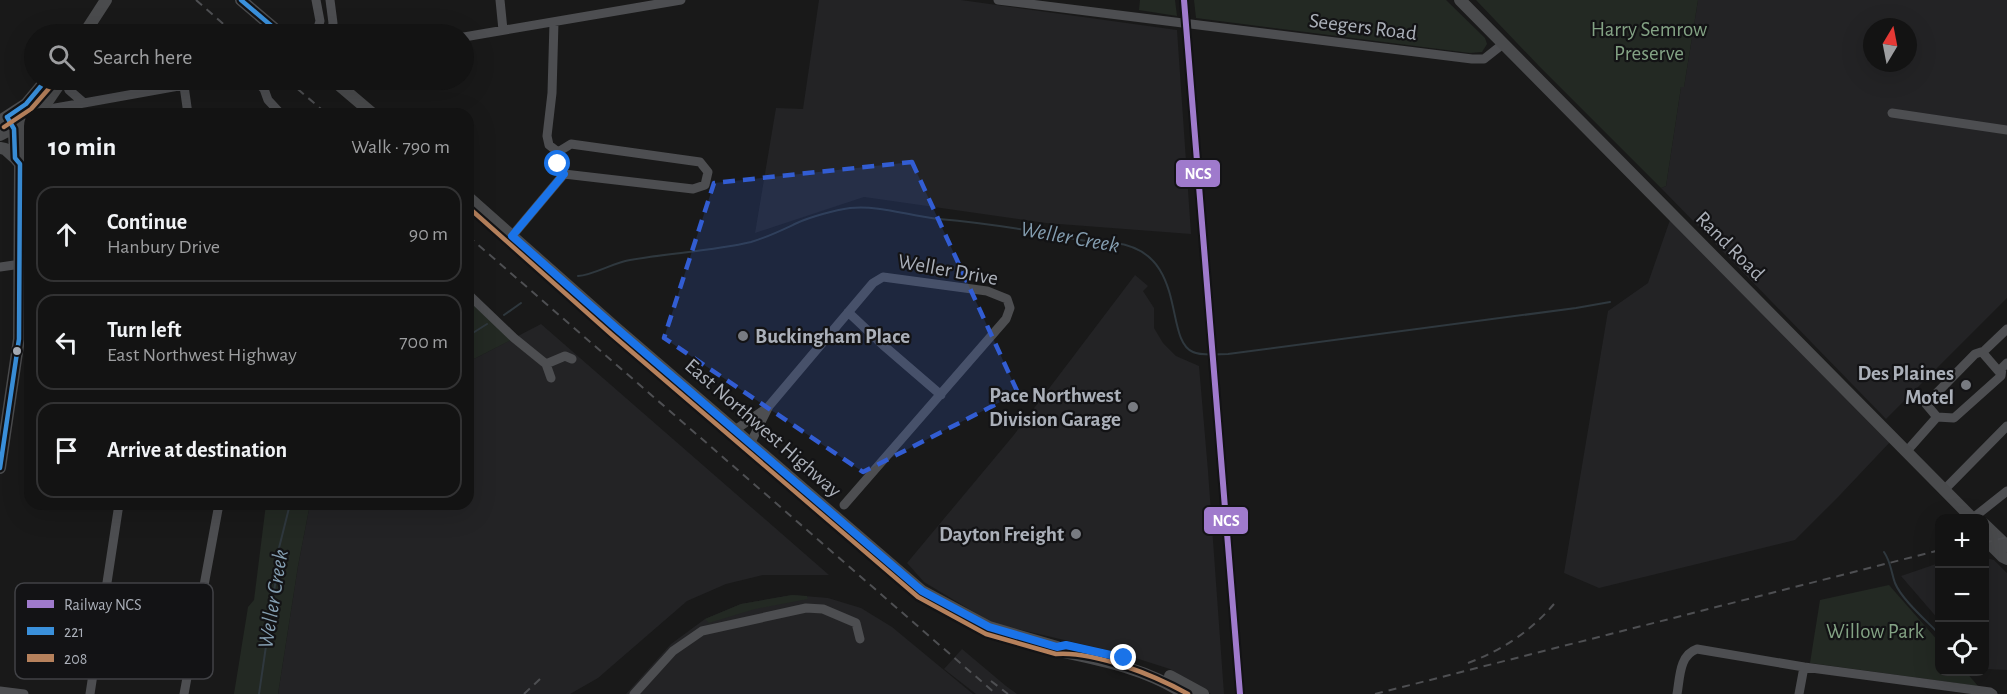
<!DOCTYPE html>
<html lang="en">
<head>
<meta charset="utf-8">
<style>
  body { margin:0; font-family:"Alegreya Sans",sans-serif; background:#202021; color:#f1f3f6 }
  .controls { position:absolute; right:18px; bottom:18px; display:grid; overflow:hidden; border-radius:12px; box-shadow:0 6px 24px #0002 }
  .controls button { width:54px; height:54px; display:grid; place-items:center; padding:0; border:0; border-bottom:2px solid #323233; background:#131313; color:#f1f3f6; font:30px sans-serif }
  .compass { position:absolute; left:1863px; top:18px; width:54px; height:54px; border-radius:50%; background:#131313; box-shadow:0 6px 24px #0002; rotate:10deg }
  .stop { position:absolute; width:18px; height:18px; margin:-14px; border:4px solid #1a73e8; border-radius:50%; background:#fff }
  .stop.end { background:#1a73e8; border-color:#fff; box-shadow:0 2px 6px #0008 }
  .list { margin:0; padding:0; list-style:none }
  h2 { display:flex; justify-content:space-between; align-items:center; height:78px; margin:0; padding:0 24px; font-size:26px }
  h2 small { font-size:20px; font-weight:400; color:#9d9ea0 }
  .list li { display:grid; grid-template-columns:39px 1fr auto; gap:18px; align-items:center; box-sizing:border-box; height:96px; margin:0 12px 12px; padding:0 12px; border:2px solid #323233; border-radius:18px }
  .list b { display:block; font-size:22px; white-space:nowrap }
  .list p { margin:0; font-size:20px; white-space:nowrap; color:#9d9ea0 }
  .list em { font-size:20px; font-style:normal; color:#9d9ea0 }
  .icon { flex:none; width:33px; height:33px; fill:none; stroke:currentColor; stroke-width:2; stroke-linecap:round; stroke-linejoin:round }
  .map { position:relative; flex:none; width:2007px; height:694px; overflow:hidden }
  .search { position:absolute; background:#131313; box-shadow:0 6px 24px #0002; left:24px; top:24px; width:450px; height:66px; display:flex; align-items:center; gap:15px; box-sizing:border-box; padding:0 21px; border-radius:33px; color:#9d9ea0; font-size:22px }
  .panel { position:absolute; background:#131313; box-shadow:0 6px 24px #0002; left:24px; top:108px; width:450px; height:402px; border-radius:18px }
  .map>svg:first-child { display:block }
</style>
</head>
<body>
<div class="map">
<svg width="2007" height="694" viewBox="0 0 2007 694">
  <rect width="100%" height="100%" fill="#191919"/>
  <path fill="#232325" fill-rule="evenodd" d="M 819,0 L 961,0 L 1177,30 L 1191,234 L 1046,223 L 864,197 L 755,233 L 776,108 L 803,109 Z
    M 1698,0 L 2007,0 L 2007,298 L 1886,419 L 1661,188 L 1666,186 L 1681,87 L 1684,87 ZM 1872,27 L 1908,27 L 1908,63 L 1872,63 Z
    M 1670,220 L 1891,441 L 1840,495 L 1795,540 L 1599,588 L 1564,573 L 1608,311 L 1648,283 Z
    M 1135,275 L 1148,286 L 1143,291 L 1154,308 L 1154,328 L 1163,343 L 1176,356 L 1199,366 L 1208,471 L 1224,694 L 1211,694 L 1170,669 L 1120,653 L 992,623 L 924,582 L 907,563 L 1013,436 Z
    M 541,324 L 829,575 L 763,575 L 726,584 L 687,601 L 598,678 L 570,694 L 278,694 L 298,566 L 310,504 L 468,504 L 468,362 Z
    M 1985,558 L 1994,560 L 2007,573 L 2007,670 L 1985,669 Z
    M 1939,563 L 1940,563 L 1939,620 L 1901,576 Z
    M 792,595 L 828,598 L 861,608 L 892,627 L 973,694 L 626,694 L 671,644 L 705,619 L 741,604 Z
    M 962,649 L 1006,686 L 1017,694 L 976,694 L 944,669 Z"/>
  <path fill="#232923" d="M 1140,0 L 1175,0 L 1177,16 L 1139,10 Z
    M 1194,0 L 1446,0 L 1485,38 L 1487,44 L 1482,52 L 1470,53 L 1196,18 Z
    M 1476,0 L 1698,0 L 1684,87 L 1681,87 L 1666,186 L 1661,188 L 1539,66 Z
    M 468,300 L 511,340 L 468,362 Z
    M 266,504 L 310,504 L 298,566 L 278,694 L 234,694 L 248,607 L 254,600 Z
    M 1889,585 L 1939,642 L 1940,672 L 1966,672 L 1978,686 L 1810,663 L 1820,600 Z
    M 792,595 L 807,596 L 808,599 L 755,609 L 709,623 L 705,619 L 741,604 Z"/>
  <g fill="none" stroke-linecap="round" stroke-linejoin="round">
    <path stroke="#2f383e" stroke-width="2" d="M 578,276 C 594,275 612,263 630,260 C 669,253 713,251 751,242 C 768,237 782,230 797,223 C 810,217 835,210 850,208 C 880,205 909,216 939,219 C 974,222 1009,227 1043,233 C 1062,236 1082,241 1101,243 C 1106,243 1110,242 1115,243 C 1189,252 1163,340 1193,352 C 1201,356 1218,354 1228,354 L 1576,308 L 1610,302
      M 504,315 L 521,303
      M 468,336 L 487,324
      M 1884,552 C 1891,562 1891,572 1895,583 C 1902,600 1927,621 1940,635
      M 259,694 L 277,571 L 276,560 L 290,504"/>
    <path stroke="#4d4e51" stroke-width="9" d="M 330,0 L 333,23 L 331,34
      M 500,0 L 503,30
      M 998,0 L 1472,59 L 1484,59 L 1503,44
      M 554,22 L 552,93 L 547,136 L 549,145 L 558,152
      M 316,34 L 320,21 L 316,0
      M 464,37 L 681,0
      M 255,80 L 264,89 L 268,100 L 281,114
      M 184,86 L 188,114
      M 84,103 L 212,80
      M 38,111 L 84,103 L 69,90 L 65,80
      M 1892,113 L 2007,130
      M 571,144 L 700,162 L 708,172 L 705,185 L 693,189 L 564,174 L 558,163 L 558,152 Z
      M 512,236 L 564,174
      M 21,239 L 30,234
      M 0,267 L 21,264
      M 468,294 L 514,338 L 546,364 L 551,378
      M 848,312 L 883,345 L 941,395
      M 2007,329 L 1984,351 L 1975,354 L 1926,404 L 1937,417 L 1954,418 L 2001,376 L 2002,368 L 2007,363
      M 19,339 L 30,341
      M 1982,352 L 2001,374
      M 546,364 L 565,356 L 572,359
      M 735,430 L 767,408
      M 750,444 L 769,406 L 873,283 L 883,277 L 987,291 L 1007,299 L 1010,308 L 1006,319 L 844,505
      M 1906,452 L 1937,417
      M 1944,490 L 2007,426
      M 1973,518 L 2007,491
      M 0,691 L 24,694
      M 90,694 L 119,504
      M 184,694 L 219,504
      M 634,694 L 673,651 L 702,631 L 806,608 L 823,609 L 856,623 L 860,639
      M 1677,694 C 1680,678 1679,655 1697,649 L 1804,667 L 1990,692 L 1993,694
      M 1799,694 L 1804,667"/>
    <path stroke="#4a4b4d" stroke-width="12" d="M 241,0 L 281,34
      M 1460,0 L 1972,518
      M 84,34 L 106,0
      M 333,80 L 373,114
      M 34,114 L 47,102 L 62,80
      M 7,117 L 14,129 L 15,158 L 20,164
      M 0,121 L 26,104 L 46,80
      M 0,135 L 19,125
      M 0,148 L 5,149 L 15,158
      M 468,197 L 616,328 L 922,591 L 989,627 L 1057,647 L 1063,652 C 1106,661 1148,670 1185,694
      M 0,468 L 19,339 L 20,164 L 24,159 L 22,124 L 14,112
      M 1984,524 L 2007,546
      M 1984,538 L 2003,557 L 2007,559
      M 1170,676 L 1203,694"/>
    <path stroke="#4e4f52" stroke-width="2" stroke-dasharray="8 6" stroke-linecap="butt" d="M 196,0 L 235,34
      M 287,80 L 327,114
      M 468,236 L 996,694
      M 1984,543 L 2007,537
      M 1468,663 C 1502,650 1530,632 1554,604
      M 991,681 L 1008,694
      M 524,694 L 540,679
      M 1375,694 L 1940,550"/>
    <g stroke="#131315" stroke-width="9">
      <path id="bus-1" d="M 241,0 L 281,34
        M 7,117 L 26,104 L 46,80
        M 0,468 L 19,339 L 20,164 L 15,158 L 14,129 L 7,117"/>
    </g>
    <g stroke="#131315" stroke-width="9">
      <path id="bus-2" d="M 4,127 L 31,109 L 52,85
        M 468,207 L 611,334 L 918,597 L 986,634 L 1056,654 C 1094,651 1154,675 1188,694"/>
    </g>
    <use href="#bus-1" stroke="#3a90db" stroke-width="4.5"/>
    <use href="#bus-2" stroke="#b6815c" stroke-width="4.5"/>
    <g stroke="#131315" stroke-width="10">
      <path id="rail-1" d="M 1184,0 L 1240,694"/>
    </g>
    <use href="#rail-1" stroke="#9f7acc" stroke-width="6"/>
  </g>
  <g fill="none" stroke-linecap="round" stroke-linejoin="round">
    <path stroke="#1a73e8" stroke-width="8" d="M 558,164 L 564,174 L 512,236 L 616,328 L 922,591 L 989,627 L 1057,647 L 1066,645 L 1124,658"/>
  </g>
  <path fill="#325dd3" fill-opacity="0.2" stroke="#325dd3" stroke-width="4.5" stroke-dasharray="12 8" stroke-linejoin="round" d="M 912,162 L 1018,393 L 863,472 L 664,338 L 714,183 Z"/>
  <g fill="#787b81" stroke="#131315" stroke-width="2">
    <circle cx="743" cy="336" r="6"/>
    <circle cx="1966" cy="385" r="6"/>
    <circle cx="1133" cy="407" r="6"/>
    <circle cx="1076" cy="534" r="6"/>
  </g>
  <circle fill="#abb0b9" stroke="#131315" stroke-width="2" cx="17" cy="351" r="5"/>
  <g text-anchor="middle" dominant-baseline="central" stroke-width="4.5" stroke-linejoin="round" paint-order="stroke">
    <g font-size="21" fill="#abb0b9" stroke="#131315">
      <text transform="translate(1363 27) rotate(7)">Seegers Road</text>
      <text transform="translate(1730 246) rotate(45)">Rand Road</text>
      <text transform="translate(948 270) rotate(10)">Weller Drive</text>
      <text transform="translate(763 428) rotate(41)">East Northwest Highway</text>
    </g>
    <g font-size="21" fill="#83a284" stroke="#131315">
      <text x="1649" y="29">Harry Semrow<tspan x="1649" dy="24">Preserve</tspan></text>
      <text x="1875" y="631">Willow Park</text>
    </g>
    <g font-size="21" font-weight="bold" fill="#abb0b9" stroke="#131315" text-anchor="end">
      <text x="755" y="336" text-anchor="start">Buckingham Place</text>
      <text x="1954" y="373">Des Plaines<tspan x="1954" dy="24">Motel</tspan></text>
      <text x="1121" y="395">Pace Northwest<tspan x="1121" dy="24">Division Garage</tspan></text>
      <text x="1064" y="534">Dayton Freight</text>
    </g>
    <g font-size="22" font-style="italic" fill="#849eb1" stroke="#131315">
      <text transform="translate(1070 237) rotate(10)">Weller Creek</text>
      <text transform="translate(273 599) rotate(-81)">Weller Creek</text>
    </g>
  </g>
  <rect x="15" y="583" width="198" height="96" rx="9" fill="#131315" stroke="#414246" stroke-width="1.5"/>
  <rect x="27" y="600" width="27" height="8" fill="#9f7acc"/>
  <rect x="27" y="627" width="27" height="8" fill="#3a90db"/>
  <rect x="27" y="654" width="27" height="8" fill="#b6815c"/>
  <g font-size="16" fill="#abb0b9">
    <text x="64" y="610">Railway NCS</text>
    <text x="64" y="637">221</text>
    <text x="64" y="664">208</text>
  </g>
  <g stroke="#131315" stroke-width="2">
    <rect x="1175" y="159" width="46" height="29" rx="6" fill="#9f7acc"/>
    <rect x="1203" y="506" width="46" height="29" rx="6" fill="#9f7acc"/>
  </g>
  <g font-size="16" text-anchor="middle" font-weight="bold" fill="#fff">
    <text x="1198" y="179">NCS</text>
    <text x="1226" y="526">NCS</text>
  </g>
</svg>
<div class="controls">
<button>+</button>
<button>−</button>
<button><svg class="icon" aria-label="locate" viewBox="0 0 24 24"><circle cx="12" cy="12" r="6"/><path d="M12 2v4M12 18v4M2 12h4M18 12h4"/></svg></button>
</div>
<svg class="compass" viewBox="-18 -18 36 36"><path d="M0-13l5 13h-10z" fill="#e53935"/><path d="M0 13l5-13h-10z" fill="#9d9ea0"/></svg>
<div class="stop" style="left:558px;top:164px"></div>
<div class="stop end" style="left:1124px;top:658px"></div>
<div class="search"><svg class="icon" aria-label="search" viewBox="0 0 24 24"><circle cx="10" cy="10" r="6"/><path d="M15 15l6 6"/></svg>Search here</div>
<section class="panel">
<h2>10 min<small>Walk · 790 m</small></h2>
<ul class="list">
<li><svg class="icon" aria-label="ahead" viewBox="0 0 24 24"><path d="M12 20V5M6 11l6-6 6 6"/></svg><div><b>Continue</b><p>Hanbury Drive</p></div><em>90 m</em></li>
<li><svg class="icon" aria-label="left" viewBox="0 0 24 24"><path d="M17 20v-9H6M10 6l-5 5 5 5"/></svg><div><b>Turn left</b><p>East Northwest Highway</p></div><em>700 m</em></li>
<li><svg class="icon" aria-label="arrive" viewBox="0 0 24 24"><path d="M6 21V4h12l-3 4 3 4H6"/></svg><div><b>Arrive at destination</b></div></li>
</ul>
</section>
</div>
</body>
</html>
